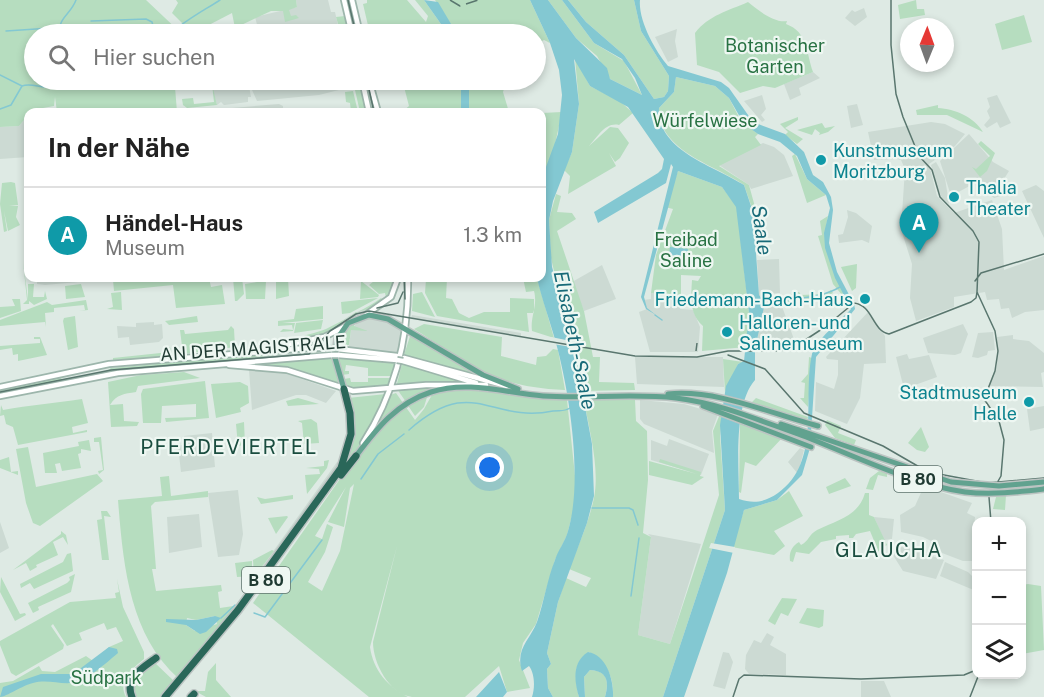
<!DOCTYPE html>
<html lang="de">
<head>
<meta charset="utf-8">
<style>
  body { margin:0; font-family:"Public Sans",sans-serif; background:#f6f6f6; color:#222 }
  .controls { position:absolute; right:18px; bottom:18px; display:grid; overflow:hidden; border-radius:12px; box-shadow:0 3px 9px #0003 }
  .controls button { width:54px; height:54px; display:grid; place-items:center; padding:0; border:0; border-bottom:2px solid #e0e0e0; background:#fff; color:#222; font:30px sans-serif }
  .compass { position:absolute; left:900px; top:18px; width:54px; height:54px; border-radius:50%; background:#fff; box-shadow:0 3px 9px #0003; rotate:1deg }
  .you { position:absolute; left:490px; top:468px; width:21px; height:21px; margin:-15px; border:4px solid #fff; border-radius:50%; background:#1a73e8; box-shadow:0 0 0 9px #1a73e833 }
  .badge { display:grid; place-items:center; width:39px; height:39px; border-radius:50%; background:#824736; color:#fff; font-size:20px; font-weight:700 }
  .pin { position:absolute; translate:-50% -50px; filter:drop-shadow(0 2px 3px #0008) }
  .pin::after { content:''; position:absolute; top:32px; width:21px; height:18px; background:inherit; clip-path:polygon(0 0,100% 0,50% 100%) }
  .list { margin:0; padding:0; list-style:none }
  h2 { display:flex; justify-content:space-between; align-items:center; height:78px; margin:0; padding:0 24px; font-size:26px }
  h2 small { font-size:20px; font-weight:400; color:#767676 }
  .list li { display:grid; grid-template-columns:39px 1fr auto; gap:18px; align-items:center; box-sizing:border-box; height:96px; padding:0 24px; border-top:2px solid #e0e0e0 }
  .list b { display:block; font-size:22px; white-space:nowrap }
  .list p { margin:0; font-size:20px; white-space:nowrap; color:#767676 }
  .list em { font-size:20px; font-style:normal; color:#767676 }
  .icon { flex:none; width:33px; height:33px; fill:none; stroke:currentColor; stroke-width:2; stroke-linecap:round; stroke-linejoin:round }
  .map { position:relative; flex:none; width:1044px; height:697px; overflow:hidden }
  .search { position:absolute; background:#fff; box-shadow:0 3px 9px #0003; left:24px; top:24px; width:522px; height:66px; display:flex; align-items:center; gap:15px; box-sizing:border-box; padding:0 21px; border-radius:33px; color:#767676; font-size:22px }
  .panel { position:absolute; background:#fff; box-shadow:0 3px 9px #0003; left:24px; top:108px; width:522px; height:174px; border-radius:12px }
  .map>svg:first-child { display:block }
</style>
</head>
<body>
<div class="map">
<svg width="1044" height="697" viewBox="0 0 1044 697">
  <rect width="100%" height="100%" fill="#deeae4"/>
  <path fill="#ccdad3" d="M 296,0 L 328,0 L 331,12 L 335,12 L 340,34 L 250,34 L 259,32 L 255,17 L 297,7 Z
    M 864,8 L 867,17 L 855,26 L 845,18 L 852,10 L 855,12 Z
    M 677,29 L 675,41 L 678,57 L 668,62 L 655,37 Z
    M 813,72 L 820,78 L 799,88 L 801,95 L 790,100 L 784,84 Z
    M 210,80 L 350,80 L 351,87 L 319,95 L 257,101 L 248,81 L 251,97 L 248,97 L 248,102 L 224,105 L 221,102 L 217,105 Z
    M 762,95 L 766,109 L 761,115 L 765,120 L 762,122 L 744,101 Z
    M 997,95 L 1011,123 L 1000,128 L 997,122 L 987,128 L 984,125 L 990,118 L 987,111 L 990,107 L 987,98 Z
    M 279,104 L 283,106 L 283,112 L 184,112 Z
    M 857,104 L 863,125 L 851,128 L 847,106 Z
    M 28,114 L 28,157 L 0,159 L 0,127 L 19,126 Z
    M 931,122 L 945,124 L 965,134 L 955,146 L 929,164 L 937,196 L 954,213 L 992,200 L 1002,229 L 1004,270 L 1044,256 L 1044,310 L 1025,312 L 1012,318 L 1009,308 L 1001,309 L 999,299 L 987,300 L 985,292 L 954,297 L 954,307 L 916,321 L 910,298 L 912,264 L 901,229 L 905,169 L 901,160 L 897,159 L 874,160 L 868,132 Z
    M 969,134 L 993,162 L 1009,171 L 1004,179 L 1010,193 L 994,198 L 977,182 L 951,196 L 940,161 Z
    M 763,143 L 774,147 L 784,155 L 793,176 L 751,189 L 749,185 L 719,165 Z
    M 936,162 L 945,178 L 949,204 L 942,198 L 937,187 L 931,165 Z
    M 1036,185 L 1044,191 L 1044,238 L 1022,191 Z
    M 847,210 L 856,213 L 872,226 L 869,243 L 862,240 L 839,243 L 838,235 L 843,234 L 848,217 Z
    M 779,259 L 780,293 L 768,294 L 769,304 L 780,301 L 795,342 L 780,348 L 757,347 L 758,327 L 763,307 L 767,305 L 759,295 L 757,260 Z
    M 602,265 L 616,299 L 584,311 L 572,282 Z
    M 37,278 L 89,278 L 89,281 L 45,285 L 37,284 Z
    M 651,293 L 681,295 L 680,309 L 693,310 L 700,327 L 698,352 L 650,352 L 639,312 L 647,309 L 643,300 L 651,299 Z
    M 377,307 L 357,315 L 333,330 L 311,354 L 244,359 L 244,357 L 309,351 L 327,332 L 349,316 L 361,310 Z
    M 869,311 L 885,336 L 886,363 L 864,364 L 860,398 L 847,424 L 815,411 L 816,382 L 834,389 L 838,375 L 838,360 L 827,359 L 826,357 Z
    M 412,315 L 521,333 L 521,336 L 411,318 Z
    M 361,318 L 381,318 L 402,329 L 398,353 L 349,347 L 351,330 Z
    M 154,322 L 154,325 L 162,324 L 163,338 L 159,342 L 130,345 L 129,337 L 118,338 L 117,326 L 136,327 L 136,323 Z
    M 963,324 L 968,334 L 961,353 L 955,355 L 928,353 L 923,338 Z
    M 993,332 L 995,350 L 988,351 L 987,355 L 978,358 L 972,357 L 978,333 Z
    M 1013,335 L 1013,339 L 1029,341 L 1044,353 L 1044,372 L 1041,373 L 1043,387 L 988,386 L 997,366 L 997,337 Z
    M 907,354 L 909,359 L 929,355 L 937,377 L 904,389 L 896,357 Z
    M 635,357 L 723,357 L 724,387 L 637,384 Z
    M 249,370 L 285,373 L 336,391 L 326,403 L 306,395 L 296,395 L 252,410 Z
    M 640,400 L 684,404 L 718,414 L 712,431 L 714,453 L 644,424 L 640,419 Z
    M 1044,406 L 1044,428 L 1030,431 L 1027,409 Z
    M 212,433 L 215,467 L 181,472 L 178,446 L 185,444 L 184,436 Z
    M 669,439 L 709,454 L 701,475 L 651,460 L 651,440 L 667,446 Z
    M 800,448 L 804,450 L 798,474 L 788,462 Z
    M 337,462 L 340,464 L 257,581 L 254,578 Z
    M 924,486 L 972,503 L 967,513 L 975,517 L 972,546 L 976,547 L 976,561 L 963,561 L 929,548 L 931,541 L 923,537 L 901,532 L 900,515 L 915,506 Z
    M 238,490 L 243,534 L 239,555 L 218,557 L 208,493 Z
    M 199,514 L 202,547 L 169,553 L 167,517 Z
    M 874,517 L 894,519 L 892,539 L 884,540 Z
    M 0,522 L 9,548 L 0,553 Z
    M 648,534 L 701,544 L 670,644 L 638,635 L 651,537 Z
    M 905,547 L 944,560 L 936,579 L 903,571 L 891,552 L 892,548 Z
    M 945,562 L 968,572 L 976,580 L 976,591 L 940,576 Z
    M 767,633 L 774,637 L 770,645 L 786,654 L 786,675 L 749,674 L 745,669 L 746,655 L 754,640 L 761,643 Z
    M 723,652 L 729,653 L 733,662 L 725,689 L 713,686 Z
    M 861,681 L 884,681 L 891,697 L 861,697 Z"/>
  <path fill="#b6ddbf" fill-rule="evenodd" d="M 0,0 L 146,0 L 182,34 L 34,34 L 34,80 L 170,80 L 171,86 L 162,87 L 175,87 L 177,112 L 57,112 L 55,97 L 54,106 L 32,110 L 19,126 L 0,127 Z
    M 176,0 L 296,0 L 297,7 L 289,10 L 291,16 L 296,15 L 299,18 L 285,22 L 283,11 L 271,11 L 235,28 L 232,13 L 205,27 L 207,34 L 193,34 L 172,13 L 178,3 Z
    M 367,0 L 407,0 L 426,22 L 428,16 L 415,0 L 424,0 L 448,34 L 433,34 L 431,31 L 430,34 L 370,34 L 363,4 L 367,3 Z
    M 435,0 L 530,0 L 550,43 L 544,40 L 536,44 L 536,34 L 457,34 Z
    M 548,0 L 562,0 L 594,43 L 624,61 L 642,95 L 610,79 L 597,56 L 576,38 Z
    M 568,0 L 634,0 L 641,31 L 669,76 L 668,91 L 664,97 L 654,99 L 624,55 L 586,22 Z
    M 916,0 L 917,9 L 924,9 L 925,15 L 900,19 L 898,5 Z
    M 748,2 C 759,11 774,23 787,21 L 786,24 C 808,32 806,52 813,72 L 775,88 L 763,86 L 740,93 L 719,72 L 697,65 L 695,33 C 709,15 728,11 748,2 Z
    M 1024,15 L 1032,42 L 1002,50 L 995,24 Z
    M 345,16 L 350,34 L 341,34 L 336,17 Z
    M 575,58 L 590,86 L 621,102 L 633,113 L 619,125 C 605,122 598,137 589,146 L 610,127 L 618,128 L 629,143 L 620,158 L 615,162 L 609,153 L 616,166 L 568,194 L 570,176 L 564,170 L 572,152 L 579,104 Z
    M 676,77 L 715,86 L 729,98 L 741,121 L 758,134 L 755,137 L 761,145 L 719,166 L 749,185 L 755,207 L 752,208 L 744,185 C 715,165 658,151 659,108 L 674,92 Z
    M 417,80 L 461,80 L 461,112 L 402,112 L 409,106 L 403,83 Z
    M 469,80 L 507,80 L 503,92 L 509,112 L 469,112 Z
    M 212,84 L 217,105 L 187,108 L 183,105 L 182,99 L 193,98 L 194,104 L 214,102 Z
    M 363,88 L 367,112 L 360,112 L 355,90 Z
    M 353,91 L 358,112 L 351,112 L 350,103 L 346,102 L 345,92 Z
    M 938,105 L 938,108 C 955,109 974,117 983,132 L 947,115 L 917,115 L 916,110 Z
    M 562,112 L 554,149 L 542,178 L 542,113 Z
    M 798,117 L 798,120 L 785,128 L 803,139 L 797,144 L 785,135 L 788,132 L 780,124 Z
    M 822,123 L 825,128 L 835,126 L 828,132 L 819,135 L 820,133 L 815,129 L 812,135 L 797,130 Z
    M 981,141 L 995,153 L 987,171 L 980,177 L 972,167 L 976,169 L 990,156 L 978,144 Z
    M 795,154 L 807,179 L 826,195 L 807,203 L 792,156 Z
    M 678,171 L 722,187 L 737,207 L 749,313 L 746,347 L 702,351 L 703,326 C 689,314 691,297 692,280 L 698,281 L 701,276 L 681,275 L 681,295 L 651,293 L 656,255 L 673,209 L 665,207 Z
    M 11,182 L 15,183 L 18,205 L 9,206 L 18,206 L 16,217 L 20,225 L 8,231 L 4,211 L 7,231 L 4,232 L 0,204 L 2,183 Z
    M 556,194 L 561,196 L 557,212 L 572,213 L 576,219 L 557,231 L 584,311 L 593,357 L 600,357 L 599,382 L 634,383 L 635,390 L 582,391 L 551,258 L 549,220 Z
    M 828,216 C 820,254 834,268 847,301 L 833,284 L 818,236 L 822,235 L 820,221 Z
    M 23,261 L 28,300 L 28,284 L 34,284 L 33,297 L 44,297 L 45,291 L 47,299 L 34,305 L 29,301 L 29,304 L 23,304 L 27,300 Z
    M 857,264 L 856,288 L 852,291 L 841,267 Z
    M 135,278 L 209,278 L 211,287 L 222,285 L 225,304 L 176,308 L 173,285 L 114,291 L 113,280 Z
    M 233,278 L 242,278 L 244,294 L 237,301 L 235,301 Z
    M 276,278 L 294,278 L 288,278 L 289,296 L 276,299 Z
    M 378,278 L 391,278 L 390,281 L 392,278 L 395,278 L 393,290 L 386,298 L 385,293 L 379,294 L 369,285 Z
    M 447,278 L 446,298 L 452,299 L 459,313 L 469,318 L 484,312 L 510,312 L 510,298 L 534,299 L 534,313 L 527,313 L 529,332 L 437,316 L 425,293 L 426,279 Z
    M 523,278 L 537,278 L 554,338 L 532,331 C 530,317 538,306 534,291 L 526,292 Z
    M 269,280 L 266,281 L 265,299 L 246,299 L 245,284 Z
    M 361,281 L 379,295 L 378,297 L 360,299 Z
    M 81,284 L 85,297 L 66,299 L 65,286 Z
    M 831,290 L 833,293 L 819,300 L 785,304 L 784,297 L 799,292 L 801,295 L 825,294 Z
    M 121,292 L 122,310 L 107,309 L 113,307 L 111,293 Z
    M 422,292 L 435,317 L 412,311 L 413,294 Z
    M 378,298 L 350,313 L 342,314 L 341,302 Z
    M 381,298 L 385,302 L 377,307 L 356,312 L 322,336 L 295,341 C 305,333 315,334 326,329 C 342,321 367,308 381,298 Z
    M 12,299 L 20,299 L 21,311 L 0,318 L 0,307 L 15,306 Z
    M 86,300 L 88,310 L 79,311 L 85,310 L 84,305 L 54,308 L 54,312 L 45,313 L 46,327 L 45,322 L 0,326 L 0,320 L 47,302 L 52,305 Z
    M 323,306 L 323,319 L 282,323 L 295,323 L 293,331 L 280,332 L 283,329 L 293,330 L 292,325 L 278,326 L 278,321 L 294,319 L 296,309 Z
    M 75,316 L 78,347 L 68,350 L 63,321 L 64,318 Z
    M 197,316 L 198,322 L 169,325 L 165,321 Z
    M 366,317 L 379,319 L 364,320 L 355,324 L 354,326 L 368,331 L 351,330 L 349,345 L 337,346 C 342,330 351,323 366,317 Z
    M 323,320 L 321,329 L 294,333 L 296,323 Z
    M 424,324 L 502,337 L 501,356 L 536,365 L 537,357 L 546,356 L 553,349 L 558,350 L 565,390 C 493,387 472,365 414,329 Z
    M 231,326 L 234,329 L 235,347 L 183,354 L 180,330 L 184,330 L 185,334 L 228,330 Z
    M 411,333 L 488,379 L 404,355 Z
    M 34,337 L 40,337 L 47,355 L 18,361 L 18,354 L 13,355 L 12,348 L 0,350 L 0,346 L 40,343 L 40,339 L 34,339 Z
    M 170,347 L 172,355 L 156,358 L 215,354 L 113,360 L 113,358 L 170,352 L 169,348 L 164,348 Z
    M 311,350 L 244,359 L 305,355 L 314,352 L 320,354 L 106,372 L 111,368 Z
    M 321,357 L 332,358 L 339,385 L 288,369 L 236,365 Z
    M 348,357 L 397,363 L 393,376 L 368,376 L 368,368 L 346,365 L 345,371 L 349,371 L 349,374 L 342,375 L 338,358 Z
    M 809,357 L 812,358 L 808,407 L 800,398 L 804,398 L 805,383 L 801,382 L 808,374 Z
    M 723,359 L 743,362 L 738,364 L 725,392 Z
    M 402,364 L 468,383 L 396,387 Z
    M 184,372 L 200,378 L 138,386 L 136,392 C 124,394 117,394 110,405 L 123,404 L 124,421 L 139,422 L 137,426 L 111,427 L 108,382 L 141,375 Z
    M 61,376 L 62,383 L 0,394 L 0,388 Z
    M 350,378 L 351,382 L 368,382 L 368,378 L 393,378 L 389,386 L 356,390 L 345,385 L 344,379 Z
    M 205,381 L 209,418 L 166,422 L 165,418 L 196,417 L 196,404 L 162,406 L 161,423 L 143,423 L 141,394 L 143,389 Z
    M 240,382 L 248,386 L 249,403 L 240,408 L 241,412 L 216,418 L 211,384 Z
    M 425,387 L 429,392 L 406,402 L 397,389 Z
    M 445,389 C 486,389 526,398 567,400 L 576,485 L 574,508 L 567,535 L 555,560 L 536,624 L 523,643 L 519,660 L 530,688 L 507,692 L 499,666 L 465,697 C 448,697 429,697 412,697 C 389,694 373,663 373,642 L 397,546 L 370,647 C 373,670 388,687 408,697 L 369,697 L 253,603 L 375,429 L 390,395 L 396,393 L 415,420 L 424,409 L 433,393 ZM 354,484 L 340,551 L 322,591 L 308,582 L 325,552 L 333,527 L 327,524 L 322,539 L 315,536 L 346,487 L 328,522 L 344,527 L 350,488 Z
    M 386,394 L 370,431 L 344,470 L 353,434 L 348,398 Z
    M 428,394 L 424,407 L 415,416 L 407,404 Z
    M 298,398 L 319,404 L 288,406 L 286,401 Z
    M 756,398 L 808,417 L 807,422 L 750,404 Z
    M 82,399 L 88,423 L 72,427 L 73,433 L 87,430 L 87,432 L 18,445 L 13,427 L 6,424 L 4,415 L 0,416 L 1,405 L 3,410 C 30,405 55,403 82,399 Z
    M 584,400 L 635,400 L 636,421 L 647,431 L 648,480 L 643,533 L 651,537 L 638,635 L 670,644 L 719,495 L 713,431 L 720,414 L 722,415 L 720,436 L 725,510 L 663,697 L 613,697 C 614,675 606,663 589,652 C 572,662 575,680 579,697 L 553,697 L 548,688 L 547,669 L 551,664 L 547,653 L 558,602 L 566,578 L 586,587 L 591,578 L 569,569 C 578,546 589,522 594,498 C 600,467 589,430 584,400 Z
    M 311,419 L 317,423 L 319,443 L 304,444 L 302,423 L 298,421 Z
    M 827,420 L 841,426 L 838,433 L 856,440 L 854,445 L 835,438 L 825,425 Z
    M 244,422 L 245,445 L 238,446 L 236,424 Z
    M 740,422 L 783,437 L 756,466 L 745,462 L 741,493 L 739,492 Z
    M 921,427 L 929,447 L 925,452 L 917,450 L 908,443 Z
    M 101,437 L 104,470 L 99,474 L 98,471 L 103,470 L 99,442 L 94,442 L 94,438 Z
    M 89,440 L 91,451 L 81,449 L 81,453 L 78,454 L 81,468 L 62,471 L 60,463 L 55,464 L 57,473 L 45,473 L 43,453 L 79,446 L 78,442 Z
    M 28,447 L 36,487 L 97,474 L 103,481 L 40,526 L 33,523 L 26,503 L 16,449 Z
    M 9,457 L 11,472 L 18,471 L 18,475 L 0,468 L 0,460 Z
    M 660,459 L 701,472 L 700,476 L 704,477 L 692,485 L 649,475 L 649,461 L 697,474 L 659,462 Z
    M 329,460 L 327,468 L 307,494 L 305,475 L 320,474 L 319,469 L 306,468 L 324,466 L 324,461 Z
    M 879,471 L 887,473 L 887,477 L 878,475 L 873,490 L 866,489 L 870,478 Z
    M 169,476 L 171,496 L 208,491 L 208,497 L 155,502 L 151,506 L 156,569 L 152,569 L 156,591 L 221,585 L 222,591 L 218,592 L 220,608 L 240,605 L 178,678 C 129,634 123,563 118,500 L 162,496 L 160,477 ZM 215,616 L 217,624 L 195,631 L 186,625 L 187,618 L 196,620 Z
    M 845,478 L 851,486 L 829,494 L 826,487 Z
    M 789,491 L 803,516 L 774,531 L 785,546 L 774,555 L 732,547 L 744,510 L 777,500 Z
    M 865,493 L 869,493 L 869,515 L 874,517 L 887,545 L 875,554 L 875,543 L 870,531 L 856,534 L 853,538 L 849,538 L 849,535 L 836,536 L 836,539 L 821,542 L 809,554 L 796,552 L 793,562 L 790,561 C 789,553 791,547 799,542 L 801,545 C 810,540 808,535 817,530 C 837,520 858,517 865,493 Z
    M 293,495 L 293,499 L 261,504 L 257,497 L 265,499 Z
    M 1006,495 L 1005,510 L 993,509 L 996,497 Z
    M 101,511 L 107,511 L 111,517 L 104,516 L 109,560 L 102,560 L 97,520 L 102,519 Z
    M 287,516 L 288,517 L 276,534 L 268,518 Z
    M 61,531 L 66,535 L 68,545 L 63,537 L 53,542 L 58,555 L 36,565 L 37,567 L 30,571 L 26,563 L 13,570 L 61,534 Z
    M 272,550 L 274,551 L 254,577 L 253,560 Z
    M 71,553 L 73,571 L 34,589 L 30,583 L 21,588 L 20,584 L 63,562 L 67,554 Z
    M 252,561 L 252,576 L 237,577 L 235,563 Z
    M 75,574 L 71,592 L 38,607 L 39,610 L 33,613 L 28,603 L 67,583 L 70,580 L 69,577 Z
    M 1,577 L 20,614 L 25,613 L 26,615 L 15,621 L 0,592 Z
    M 117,579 L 123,607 L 144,652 L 144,659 C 132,669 117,680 126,697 L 0,697 L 0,683 L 13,681 L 39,666 L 42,671 L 55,672 L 86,656 L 93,661 L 109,647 L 123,641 L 116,627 L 107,630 L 104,623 L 79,633 L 82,640 L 67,646 L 53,624 L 51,626 L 64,645 L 63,649 L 16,676 L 11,673 L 0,645 L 0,641 L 70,602 L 116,598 L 115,593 L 119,592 Z
    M 1028,584 L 1041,586 L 1044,650 L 1022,654 L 1022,585 Z
    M 782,598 L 797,599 L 788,616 L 781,613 L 775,625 L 768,621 Z
    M 807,608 L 824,610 L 823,626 L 819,628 L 799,623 Z
    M 154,662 L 175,682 L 161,697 L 135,697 L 134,678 Z
    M 216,663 L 216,680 L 231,697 L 206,697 L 195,691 L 205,691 L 208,672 Z
    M 590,670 C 608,671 609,681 605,697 L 585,697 L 584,677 Z"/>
  <path fill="#83c8d2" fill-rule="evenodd" d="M 424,0 L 438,2 L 457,34 L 448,34 Z
    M 530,0 L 548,0 L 576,38 L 607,68 L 610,79 L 642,95 L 635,78 L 622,59 L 594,43 L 562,0 L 568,0 L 586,22 L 624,55 L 654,99 L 664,97 L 668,91 L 669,76 L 641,31 L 634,0 L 640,0 C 638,20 655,51 668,66 L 721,82 L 729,88 L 753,122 L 785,134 L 804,152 L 813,175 L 823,182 L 831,197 L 833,210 L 829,243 L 837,272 L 854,304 L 855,309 L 816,357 L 810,448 L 802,475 L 777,500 L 744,510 L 727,573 L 684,697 L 663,697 L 725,510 L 720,425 L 726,386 L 738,364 L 744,361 L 749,313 L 736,207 L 722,187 L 678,171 L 644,297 L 647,308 L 656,315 L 646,309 L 641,297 L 673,167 L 671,164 L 666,183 L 598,223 L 594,212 L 658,173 L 662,169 L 664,159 L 628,107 L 590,86 L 574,59 L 579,104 L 572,152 L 553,201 L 549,220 L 552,267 L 572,337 L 592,444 L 594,496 L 587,523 L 558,602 L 547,653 L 551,664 L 547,669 L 548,688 L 553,697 L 532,697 C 535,688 535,674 529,666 L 522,671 C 515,649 530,640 537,622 C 544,602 547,580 555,560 C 558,550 565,542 568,531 C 583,481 570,394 556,343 C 550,321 542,300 537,278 L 542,278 L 542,178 L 558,134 L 562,95 L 559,70 L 550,43 ZM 676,77 L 715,86 L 729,98 L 744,124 L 758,134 L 780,142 L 797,156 L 807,179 L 826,195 L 830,208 L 824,233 L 825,248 L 835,278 L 851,309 C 841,320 815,341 812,354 C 802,399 822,462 778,493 C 765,502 754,504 739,499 C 739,466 733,405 755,380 L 755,349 L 764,307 L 767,305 L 759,295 L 753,212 L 744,185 C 715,166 657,151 659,108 L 674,92 Z
    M 461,80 L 469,80 L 469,112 L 461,112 Z
    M 670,247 L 688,249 L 687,257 L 669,255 Z
    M 215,616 L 221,618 L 206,632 L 200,634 L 186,625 L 166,622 L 166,619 L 196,620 Z
    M 109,647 L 117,649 L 118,653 C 106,663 87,681 71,683 C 58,684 46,679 33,683 C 23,685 6,697 0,697 L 3,687 L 41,674 L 73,674 Z
    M 588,652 C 607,655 614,681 613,697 L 605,697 C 609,682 608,671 590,670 L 584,677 L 585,697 L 579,697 C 574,681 572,662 588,652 Z
    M 499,672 L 507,692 L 503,697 L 476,697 Z"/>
  <path fill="#deeae4" d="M 551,337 L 576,342 L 577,348 L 553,344 Z
    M 711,543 L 735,547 L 734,553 L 709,548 Z"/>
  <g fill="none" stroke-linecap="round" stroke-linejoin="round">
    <path stroke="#83c8d2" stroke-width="1.5" d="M 91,21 L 146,19 L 152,22 L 155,34
      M 6,31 L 51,28 L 58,34
      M 59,34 C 58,18 71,14 76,0
      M 170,34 C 184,21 203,11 220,0
      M 0,75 L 22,86
      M 0,109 L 11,105 L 22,86 C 35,81 48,95 57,80
      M 767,305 C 792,297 818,300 840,287
      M 655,315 L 662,320
      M 409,430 C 474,373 489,424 553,411 C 560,410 564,412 570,408
      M 361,479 L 378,454 L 404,434
      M 592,508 L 629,508 L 633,510 L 638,525
      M 631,596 L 639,538
      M 254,613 L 265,617 L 322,540
      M 221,618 L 235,605"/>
    <g stroke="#9db6ac" stroke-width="8">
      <path id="secondary" d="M 344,0 L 352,34
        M 352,0 L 360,34
        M 362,80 L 369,112
        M 369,80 L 378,112
        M 367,314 L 391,297 L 398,278
        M 320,348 L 332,349
        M 338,349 L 397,356
        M 257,351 L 324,337 L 344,327
        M 338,355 L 397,360
        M 404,358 L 507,386
        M 403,361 L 476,383
        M 229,365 L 287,370 L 353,391 L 426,385 L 486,385
        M 0,387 L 109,364 L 308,348
        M 0,396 L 118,373 L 332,355
        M 363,443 C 395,393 409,337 408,278"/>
    </g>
    <g stroke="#bcc4c2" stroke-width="8">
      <path id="primary" d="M 344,389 L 335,358 L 337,339 L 348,323 L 369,315 L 388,319 L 483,375 L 518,389
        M 668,394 C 718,389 771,414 818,426
        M 703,406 L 811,447
        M 781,424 L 799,430
        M 356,456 C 377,428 397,403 431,392 C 468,380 506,393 543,396 C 587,399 632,393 676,398 C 718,403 758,420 798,434
        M 1008,490 L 1044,486"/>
    </g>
    <g stroke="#bcc4c2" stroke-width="10">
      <path id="highway" d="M 341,475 L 356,456
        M 132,697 C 124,678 142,668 156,658
        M 165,697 L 238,610 L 341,468 L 351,434 L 350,413 L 344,389
        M 191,697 L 194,694"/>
    </g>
    <use href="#secondary" stroke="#fff" stroke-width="4.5"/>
    <use href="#primary" stroke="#61a28f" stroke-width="5"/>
    <use href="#highway" stroke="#2a6759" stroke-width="7"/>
    <path stroke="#59766e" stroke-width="1.5" d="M 348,0 L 356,34
      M 891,0 L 891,45 L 896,94 L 903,117 L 919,156 L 932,170 L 940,197 L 973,231 L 979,242 L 977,292 L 995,331 L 998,351 L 995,371 L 984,399 L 999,421 L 1004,440 L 1001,476 L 989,497 L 991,522
      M 367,80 L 374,112
      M 404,278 L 405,299
      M 975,281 L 981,273 L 1044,254
      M 377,308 L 398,303 L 403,292
      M 728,355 L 765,369 L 804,413 L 883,446 L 928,472 L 987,483 L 1044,478
      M 0,392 L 111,370 L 309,354 L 330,331 L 356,314 L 369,311 L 635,356 L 697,357 L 728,351 L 779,351 L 793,348 L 825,327 L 854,303 C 873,305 872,331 889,334 L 971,302 L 976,298 L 977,292
      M 733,697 L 739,679 L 744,675 L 861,679 L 964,675 L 976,670
      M 970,697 L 979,674"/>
    <path stroke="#59766e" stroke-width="1.5" stroke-dasharray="12 6" stroke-linecap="butt" d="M 450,0 L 460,6 L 478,0
      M 696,351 L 697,343"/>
    <g stroke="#9db6ac" stroke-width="8" stroke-linecap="butt">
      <path id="secondary-bridge" d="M 308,348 L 320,348
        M 332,355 L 338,355
        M 397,360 L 403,361"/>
    </g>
    <g stroke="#bcc4c2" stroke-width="8" stroke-linecap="butt">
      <path id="primary-bridge" d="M 799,430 L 951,482 L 999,486 L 1044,482
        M 798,434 C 849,453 912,485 965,492 C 991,495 1018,492 1044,489"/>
    </g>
    <use href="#secondary-bridge" stroke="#fff" stroke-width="4.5"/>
    <use href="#primary-bridge" stroke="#61a28f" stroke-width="5"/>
  </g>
  <g fill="#0f9aa8" stroke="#eef7f2" stroke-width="2">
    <circle cx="821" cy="160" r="6"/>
    <circle cx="954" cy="197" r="6"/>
    <circle cx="865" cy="299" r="6"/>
    <circle cx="727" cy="332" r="6"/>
    <circle cx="1029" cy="402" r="6"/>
  </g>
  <g text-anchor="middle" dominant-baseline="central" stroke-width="4.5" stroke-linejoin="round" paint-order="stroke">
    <g fill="#eef7f2" stroke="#5d736c" stroke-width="1.5">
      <rect x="894" y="466" width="48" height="26" rx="4.5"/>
      <rect x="242" y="567" width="48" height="26" rx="4.5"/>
    </g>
    <g font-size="16" font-weight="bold" fill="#1f3a32">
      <text x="918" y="479">B 80</text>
      <text x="266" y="580">B 80</text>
    </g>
    <g font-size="18" fill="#287243" stroke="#eef7f2">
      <text x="775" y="45">Botanischer<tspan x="775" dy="21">Garten</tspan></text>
      <text x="705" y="120">Würfelwiese</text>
      <text x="686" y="239">Freibad<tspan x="686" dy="21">Saline</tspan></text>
      <text x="106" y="677">Südpark</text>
    </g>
    <g font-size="18" fill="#0d838f" stroke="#eef7f2" text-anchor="start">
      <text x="833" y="150">Kunstmuseum<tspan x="833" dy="21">Moritzburg</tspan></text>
      <text x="966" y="187">Thalia<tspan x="966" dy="21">Theater</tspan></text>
      <text x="853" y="299" text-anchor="end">Friedemann-Bach-Haus</text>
      <text x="739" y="322">Halloren- und<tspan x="739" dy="21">Salinemuseum</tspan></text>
      <text x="1017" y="392" text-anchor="end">Stadtmuseum<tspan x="1017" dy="21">Halle</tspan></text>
    </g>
    <g font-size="18" fill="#1f3a32" stroke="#eef7f2">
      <text transform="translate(253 348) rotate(-4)">AN DER MAGISTRALE</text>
    </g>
    <g font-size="20" font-style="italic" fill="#186a78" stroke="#eef7f2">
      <text transform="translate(762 230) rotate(82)">Saale</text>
      <text transform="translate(575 340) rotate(78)">Elisabeth-Saale</text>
    </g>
    <g font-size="20" letter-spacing="1.5" fill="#1a4d3f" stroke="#eef7f2">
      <text x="229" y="447">PFERDEVIERTEL</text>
      <text x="889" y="550">GLAUCHA</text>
    </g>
  </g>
</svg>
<div class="controls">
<button>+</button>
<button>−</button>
<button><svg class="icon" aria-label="layers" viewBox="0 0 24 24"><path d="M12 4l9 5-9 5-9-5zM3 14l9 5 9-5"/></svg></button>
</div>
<svg class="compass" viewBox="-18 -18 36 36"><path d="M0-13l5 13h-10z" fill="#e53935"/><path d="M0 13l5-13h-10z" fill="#767676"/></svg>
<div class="you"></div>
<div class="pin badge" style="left:919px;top:253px;background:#0f9aa8">A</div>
<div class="search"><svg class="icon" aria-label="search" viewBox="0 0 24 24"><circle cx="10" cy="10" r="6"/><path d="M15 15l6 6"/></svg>Hier suchen</div>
<section class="panel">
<h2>In der Nähe<small></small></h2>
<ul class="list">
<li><span class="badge" style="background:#0f9aa8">A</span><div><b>Händel-Haus</b><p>Museum</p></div><em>1.3 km</em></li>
</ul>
</section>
</div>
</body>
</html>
